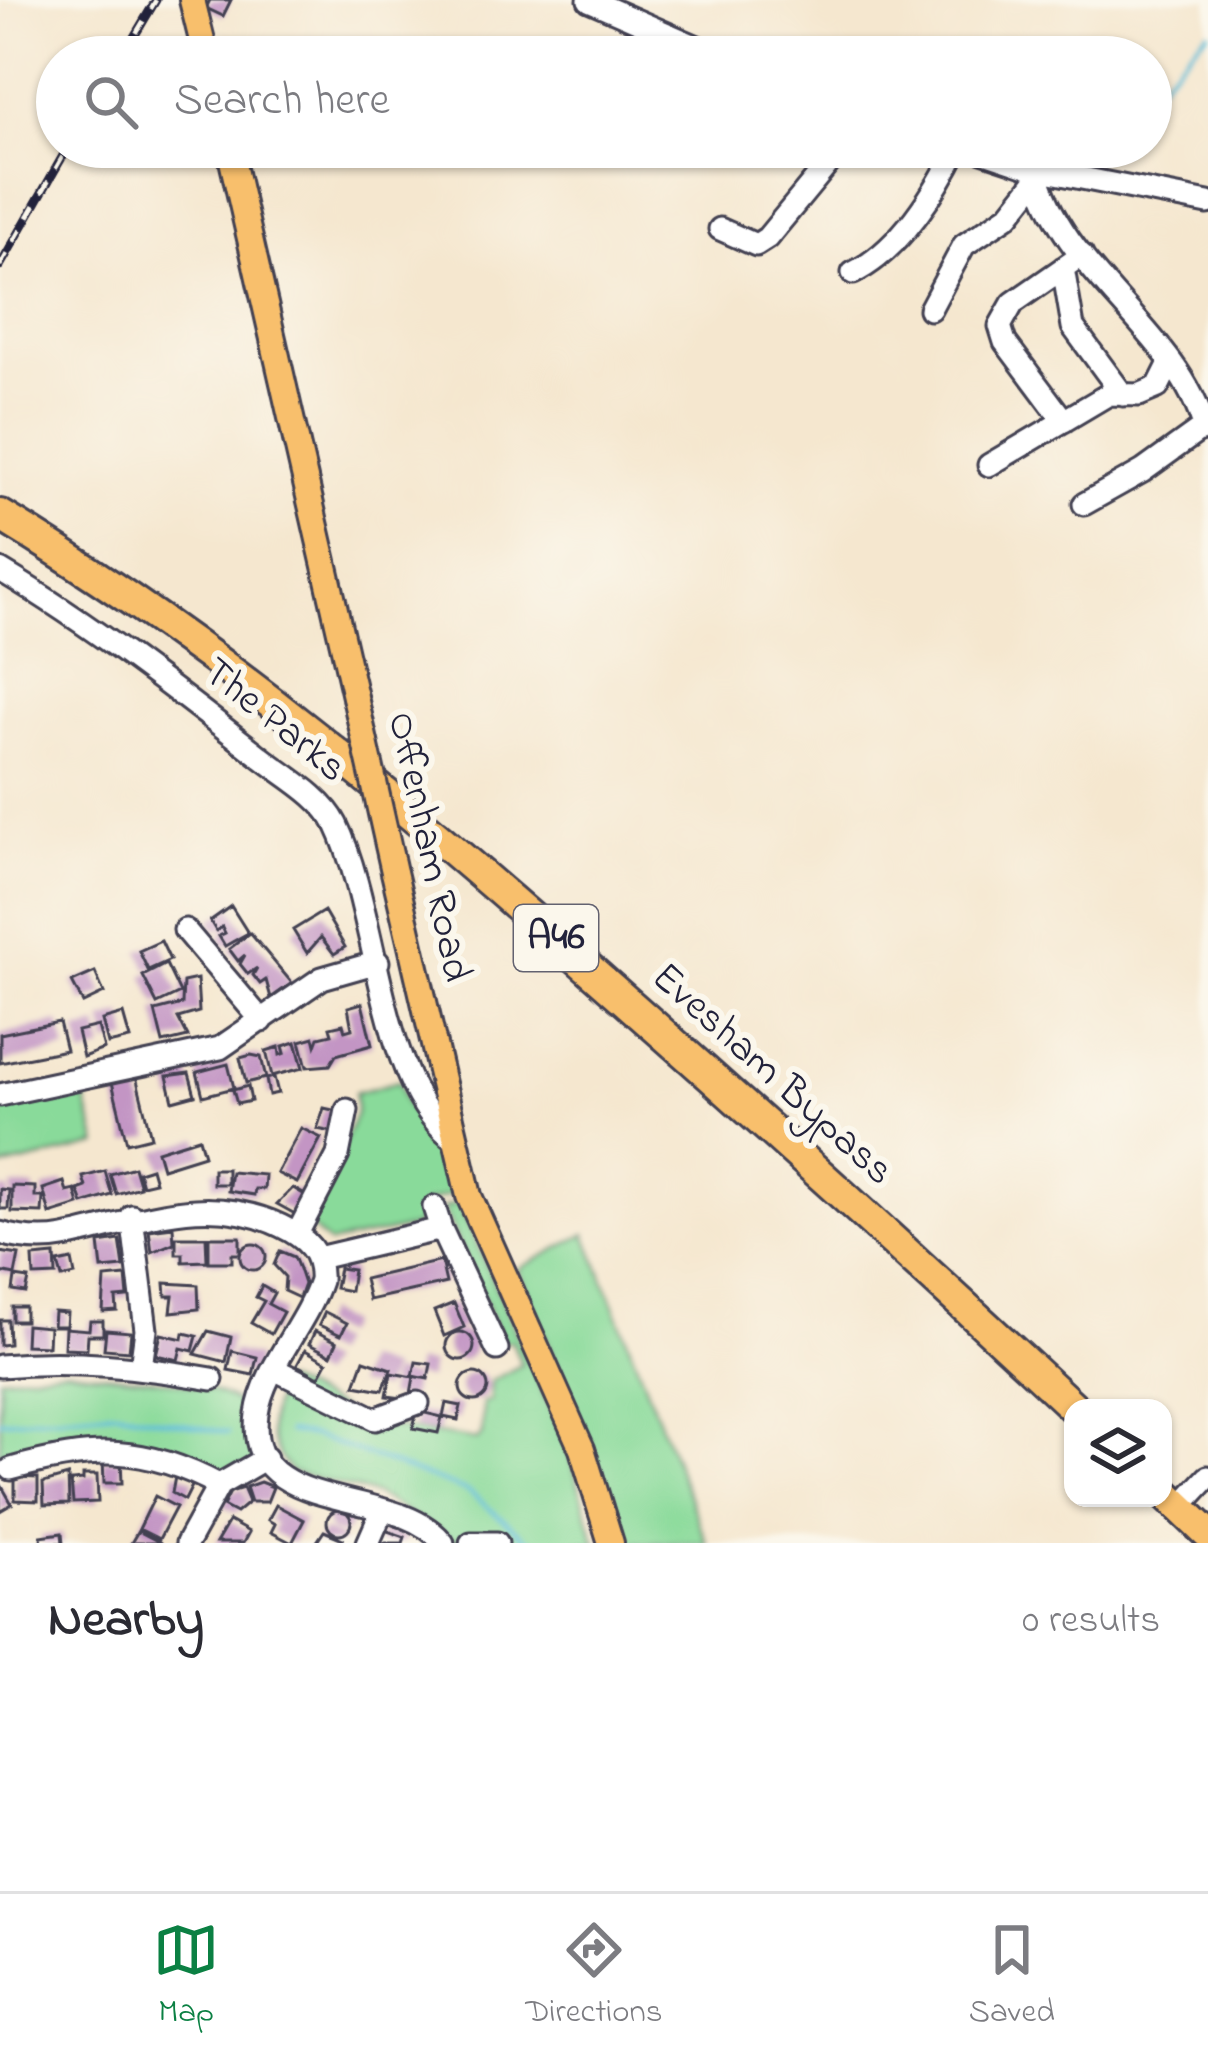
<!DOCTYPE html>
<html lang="en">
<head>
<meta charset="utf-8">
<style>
  body { margin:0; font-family:"Indie Flower",sans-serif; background:#f2f2f3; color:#2b2b33 }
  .controls { position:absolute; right:36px; bottom:36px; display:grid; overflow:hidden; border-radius:24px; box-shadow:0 3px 9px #0004 }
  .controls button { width:108px; height:108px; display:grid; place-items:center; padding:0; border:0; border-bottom:3px solid #e1e1e2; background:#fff; color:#2b2b33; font:60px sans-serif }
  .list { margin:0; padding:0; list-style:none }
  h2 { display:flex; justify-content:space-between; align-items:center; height:156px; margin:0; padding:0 48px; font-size:51px }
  h2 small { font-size:39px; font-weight:400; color:#7c7c81 }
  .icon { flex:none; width:66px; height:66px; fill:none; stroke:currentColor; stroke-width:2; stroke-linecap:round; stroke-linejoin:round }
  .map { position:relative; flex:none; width:1208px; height:1543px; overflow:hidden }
  .search { position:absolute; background:#fff; box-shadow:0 3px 9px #0004; left:36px; right:36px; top:36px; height:132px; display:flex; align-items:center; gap:30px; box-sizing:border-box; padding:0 42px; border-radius:66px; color:#7c7c81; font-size:45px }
  .sheet { height:348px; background:#fff }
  nav { display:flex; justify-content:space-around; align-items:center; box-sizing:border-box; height:168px; border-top:3px solid #e1e1e2; background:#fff; font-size:33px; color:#7c7c81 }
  nav a { display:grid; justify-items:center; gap:6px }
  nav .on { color:#0b8043 }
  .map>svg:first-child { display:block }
</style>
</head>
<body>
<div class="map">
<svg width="1208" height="1543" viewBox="0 0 1208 1543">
  <rect width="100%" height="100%" fill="#fbf7ec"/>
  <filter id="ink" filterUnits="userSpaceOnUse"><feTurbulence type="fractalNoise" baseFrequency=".00833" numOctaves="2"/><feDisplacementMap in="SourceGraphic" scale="24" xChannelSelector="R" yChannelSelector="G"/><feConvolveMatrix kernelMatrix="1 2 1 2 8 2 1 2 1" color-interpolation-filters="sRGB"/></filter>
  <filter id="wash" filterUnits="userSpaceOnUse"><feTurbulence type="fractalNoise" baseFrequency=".004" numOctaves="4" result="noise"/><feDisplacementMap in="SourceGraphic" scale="48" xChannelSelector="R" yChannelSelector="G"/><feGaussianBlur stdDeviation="2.7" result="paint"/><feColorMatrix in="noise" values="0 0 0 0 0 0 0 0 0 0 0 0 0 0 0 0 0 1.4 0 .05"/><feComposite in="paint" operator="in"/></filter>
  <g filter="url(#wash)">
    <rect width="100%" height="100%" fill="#f5e7cf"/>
    <path fill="#89da9a" stroke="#567e6a" stroke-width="3" d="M 399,1081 L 406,1104 L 426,1129 L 425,1144 L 444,1158 L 456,1193 L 424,1203 L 426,1215 L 413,1227 L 329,1244 L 309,1226 L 356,1113 L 355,1093 Z
      M 82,1086 L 98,1145 L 0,1168 L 0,1107 Z
      M 458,1203 L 567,1447 L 596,1543 L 506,1543 L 481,1533 L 457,1542 L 376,1495 L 291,1472 C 263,1440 265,1417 283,1381 L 339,1407 L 353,1421 L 477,1440 L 482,1434 L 483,1402 L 491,1401 L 491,1381 L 521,1365 L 512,1341 L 503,1342 L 443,1208 Z
      M 586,1234 L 707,1543 L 620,1543 L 586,1436 L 518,1269 Z
      M 66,1369 C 126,1380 196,1373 248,1409 L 260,1461 L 225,1481 C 147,1438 86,1437 0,1455 L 0,1377 Z"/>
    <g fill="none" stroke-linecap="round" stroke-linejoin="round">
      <path stroke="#59bcd7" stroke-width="4.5" d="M 1151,92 L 1208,32
        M 0,1421 L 116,1411 L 228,1433
        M 288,1432 L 314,1436 L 469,1492 L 532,1543"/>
    </g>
    <g id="blocks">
      <path fill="#c395c4" d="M 210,0 L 231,0 L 223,16 L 206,8 Z
        M 231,906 L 248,933 L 225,946 L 219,936 L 225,933 L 222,927 L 216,931 L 210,921 Z
        M 324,911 L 345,947 L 334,954 L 321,937 L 307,953 L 293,930 Z
        M 250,933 L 292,983 L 271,998 L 266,980 L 260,984 L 253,975 L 257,968 L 248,974 L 240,964 L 245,955 L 238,961 L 229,949 Z
        M 161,941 L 170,960 L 148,970 L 139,951 Z
        M 166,964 L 180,993 L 157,1004 L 143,976 Z
        M 95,972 L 104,993 L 83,1003 L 72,982 Z
        M 197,979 L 199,1012 L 178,1018 L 188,1037 L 163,1043 L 155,1011 L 182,1004 L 183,982 Z
        M 362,1003 L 372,1045 L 336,1055 L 330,1065 L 307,1067 L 300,1041 L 314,1037 L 316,1045 L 319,1037 L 332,1034 L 330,1027 L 343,1024 L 345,1031 L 352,1029 L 348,1007 Z
        M 123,1014 L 130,1039 L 108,1044 L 102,1020 Z
        M 59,1022 L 66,1050 L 0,1063 L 0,1034 Z
        M 98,1026 L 104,1049 L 83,1057 L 77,1031 Z
        M 296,1042 L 303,1068 L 272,1076 L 266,1051 L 279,1047 L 280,1055 L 285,1053 L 283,1046 Z
        M 251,1055 L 261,1057 L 266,1078 L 246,1083 L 240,1058 Z
        M 228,1064 L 234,1088 L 203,1096 L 197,1072 Z
        M 189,1073 L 195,1095 L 173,1101 L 167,1076 Z
        M 136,1076 L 151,1137 L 127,1143 L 112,1082 Z
        M 274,1077 L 278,1093 L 269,1095 L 266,1079 Z
        M 248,1086 L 251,1101 L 237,1104 L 233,1090 Z
        M 324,1108 L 337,1111 L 333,1132 L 317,1129 Z
        M 301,1128 L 321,1138 L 297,1183 L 277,1173 Z
        M 199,1138 L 204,1155 L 162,1168 L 157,1151 Z
        M 134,1167 L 140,1187 L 116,1194 L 110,1174 Z
        M 151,1168 L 155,1182 L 142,1185 L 138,1172 Z
        M 213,1169 L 227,1169 L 227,1184 L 213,1184 Z
        M 105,1171 L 112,1195 L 83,1204 L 78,1190 L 86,1187 L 83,1177 Z
        M 231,1172 L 265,1175 L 264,1189 L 255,1189 L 254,1195 L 228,1191 Z
        M 64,1182 L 67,1192 L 75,1190 L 79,1205 L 50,1214 L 43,1189 Z
        M 12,1186 L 35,1187 L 35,1197 L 43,1197 L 42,1213 L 12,1212 Z
        M 293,1188 L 305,1195 L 295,1214 L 277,1204 Z
        M 0,1189 L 9,1190 L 8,1209 L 0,1209 Z
        M 173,1227 L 174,1243 L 152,1252 L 149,1230 Z
        M 176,1237 L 206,1237 L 207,1261 L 183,1262 L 183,1254 L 176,1254 Z
        M 209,1237 L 240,1237 L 240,1254 L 232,1254 L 232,1262 L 209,1262 Z
        M 120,1240 L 124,1267 L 102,1269 L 99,1243 Z
        M240 1257a13 13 0 1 1 26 0a13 13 0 1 1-26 0Z
        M 280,1251 L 294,1257 L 299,1269 L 304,1284 L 299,1298 L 284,1291 L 285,1277 L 274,1265 Z
        M 0,1252 L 19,1255 L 15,1275 L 0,1272 Z
        M 55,1255 L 56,1275 L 34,1276 L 33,1257 Z
        M 72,1260 L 75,1275 L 62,1278 L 58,1263 Z
        M 441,1261 L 446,1283 L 369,1300 L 364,1279 Z
        M 339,1268 L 353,1270 L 350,1291 L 335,1288 Z
        M 126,1276 L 128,1297 L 116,1298 L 117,1311 L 103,1312 L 105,1278 Z
        M 15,1277 L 29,1279 L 26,1293 L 13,1291 Z
        M 165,1283 L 198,1285 L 199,1309 L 171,1312 L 173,1296 L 166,1296 Z
        M 262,1286 L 274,1293 L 268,1304 L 283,1312 L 271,1334 L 251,1323 L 264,1301 L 256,1297 Z
        M 454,1303 L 464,1327 L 444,1336 L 434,1311 Z
        M 12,1307 L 25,1307 L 25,1321 L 12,1321 Z
        M 54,1312 L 67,1313 L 66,1326 L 53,1326 Z
        M 325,1312 L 347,1323 L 341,1335 L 319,1325 Z
        M 0,1320 L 8,1320 L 9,1344 L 0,1345 Z
        M 90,1321 L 103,1321 L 103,1335 L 88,1335 L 87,1349 L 64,1348 L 65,1328 L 89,1330 Z
        M 26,1325 L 49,1327 L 48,1346 L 25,1345 Z
        M 106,1330 L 131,1332 L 129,1351 L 104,1349 Z
        M 208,1331 L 231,1337 L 226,1362 L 195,1354 Z
        M 315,1331 L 337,1342 L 331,1355 L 309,1344 Z
        M446 1346a14 14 0 1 1 28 0a14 14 0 1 1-28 0Z
        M 184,1333 L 197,1336 L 193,1351 L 181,1348 L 178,1360 L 156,1355 L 161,1334 L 183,1339 Z
        M 305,1350 L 327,1362 L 319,1377 L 297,1365 Z
        M 232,1351 L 257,1357 L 253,1375 L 228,1370 Z
        M 364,1360 L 391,1369 L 383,1390 L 355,1385 Z
        M 416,1362 L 431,1364 L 428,1379 L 413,1376 Z
        M460 1387a14 14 0 1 1 28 0a14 14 0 1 1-28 0Z
        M 391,1373 L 414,1377 L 410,1399 L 387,1396 Z
        M 446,1403 L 461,1406 L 458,1420 L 443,1417 Z
        M 417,1411 L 442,1417 L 438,1433 L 413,1428 Z
        M 103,1459 L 121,1459 L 122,1483 L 104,1483 Z
        M 176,1471 L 195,1480 L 185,1500 L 172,1493 Z
        M 83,1475 L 97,1475 L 98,1502 L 73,1503 L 71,1481 L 83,1480 Z
        M 68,1476 L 69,1504 L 44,1505 L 43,1483 Z
        M 15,1477 L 38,1478 L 38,1501 L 15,1500 Z
        M 260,1482 L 273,1487 L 267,1502 L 251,1502 L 246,1487 Z
        M 0,1483 L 12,1504 L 0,1511 Z
        M 243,1488 L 249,1502 L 236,1513 L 223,1506 L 230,1492 Z
        M 155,1496 L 176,1507 L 159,1539 L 139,1529 Z
        M 276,1505 L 304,1520 L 292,1543 L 271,1532 L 275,1524 L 268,1520 Z
        M327 1522a12 12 0 1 1 24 0a12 12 0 1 1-24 0Z
        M 229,1521 L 249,1532 L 243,1543 L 216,1543 Z
        M 382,1529 L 405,1537 L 403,1543 L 377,1543 Z
        M 138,1531 L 161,1543 L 131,1543 Z
        M 324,1531 L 343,1539 L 341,1543 L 316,1543 Z
        M 62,1533 L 63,1543 L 42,1543 L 41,1536 Z"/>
    </g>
  </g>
  <g filter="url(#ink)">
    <use href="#blocks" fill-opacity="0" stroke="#424051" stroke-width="3"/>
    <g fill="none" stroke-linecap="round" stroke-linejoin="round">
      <g stroke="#424051" stroke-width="27">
        <path id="minor" d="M 589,0 L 720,57
          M 970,147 L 1036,169 L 1208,203
          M 1036,169 C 1059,269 1179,333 1204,427 L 1143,471 L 1084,504
          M 720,229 L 756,245 L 767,238 L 842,147
          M 1063,268 L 1073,327 L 1123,395
          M 853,273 C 900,250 935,193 958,147
          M 930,309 L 964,245 L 1009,215 L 1038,178
          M 1064,421 L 1005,342 L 1000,326 L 1013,303 L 1082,255
          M 989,465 L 1109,394 L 1139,395 L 1158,387 L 1169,365
          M 0,570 C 92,625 177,691 261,757 C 285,776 322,796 336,824 C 378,911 379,1080 451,1137
          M 185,930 L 262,1021
          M 0,1095 L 220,1048 L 322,978 L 378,962
          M 132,1216 L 146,1330 L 141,1367
          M 441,1229 L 497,1349
          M 0,1233 C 21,1239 43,1241 64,1237 C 140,1222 205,1190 281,1226 C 306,1238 322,1252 320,1281 C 305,1326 263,1369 257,1414 C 243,1519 397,1483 443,1543
          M 297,1234 L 338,1155 L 347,1110
          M 318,1258 L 441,1229 L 434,1207
          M 0,1366 C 72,1359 142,1367 212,1379
          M 276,1370 L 375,1419 L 418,1403
          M 11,1469 C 93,1446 144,1445 219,1485
          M 1180,1507 L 1208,1477
          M 187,1543 L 219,1485 L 266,1458
          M 368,1543 L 382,1511
          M 471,1543 L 497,1543"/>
      </g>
      <g stroke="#424051" stroke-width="30">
        <path id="major" d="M 192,0 L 206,57
          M 229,147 L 355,697
          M 394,872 L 469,1196 L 582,1449 L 611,1543"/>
      </g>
      <g stroke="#424051" stroke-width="36">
        <path id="highway" d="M 0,515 C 222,649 416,815 610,987 C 767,1125 921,1265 1074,1408
          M 1163,1491 L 1208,1534"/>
      </g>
      <use href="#minor" stroke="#fff" stroke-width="21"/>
      <use href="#major" stroke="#f8bf6c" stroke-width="24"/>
      <use href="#highway" stroke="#f8bf6c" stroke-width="30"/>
      <g stroke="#22223b" stroke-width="9">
        <path id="rail" d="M 122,57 L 156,0
          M 0,266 L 68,147"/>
      </g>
      <use href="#rail" stroke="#fbf7ec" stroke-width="4.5" stroke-dasharray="14" stroke-linecap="butt"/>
      <g stroke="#424051" stroke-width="30" stroke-linecap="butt">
        <path id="major-bridge" d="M 355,697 L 394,872"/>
      </g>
      <use href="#major-bridge" stroke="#f8bf6c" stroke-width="24"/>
    </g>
  </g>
  <g text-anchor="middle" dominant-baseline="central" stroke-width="12" stroke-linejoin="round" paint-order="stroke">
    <rect fill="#fbf7ec" stroke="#636270" stroke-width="3" x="514" y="905" width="84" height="66" rx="9"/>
    <g font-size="39" font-weight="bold" fill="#22223b">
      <text x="556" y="938">A46</text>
    </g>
    <g font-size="42" fill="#22223b" stroke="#fbf7ec">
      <text transform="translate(274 721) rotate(39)">The Parks</text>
      <text transform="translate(428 847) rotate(78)">Offenham Road</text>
      <text transform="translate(772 1075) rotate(42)">Evesham Bypass</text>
    </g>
  </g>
</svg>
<div class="controls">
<button><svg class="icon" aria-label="layers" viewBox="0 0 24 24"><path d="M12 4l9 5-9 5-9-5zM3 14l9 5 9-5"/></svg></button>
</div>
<div class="search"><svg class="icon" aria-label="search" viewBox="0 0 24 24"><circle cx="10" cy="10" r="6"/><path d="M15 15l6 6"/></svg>Search here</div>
</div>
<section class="sheet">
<h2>Nearby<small>0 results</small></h2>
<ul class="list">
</ul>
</section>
<nav>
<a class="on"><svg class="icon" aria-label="map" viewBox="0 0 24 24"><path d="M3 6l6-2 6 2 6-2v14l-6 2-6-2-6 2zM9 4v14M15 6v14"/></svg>Map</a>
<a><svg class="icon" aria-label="directions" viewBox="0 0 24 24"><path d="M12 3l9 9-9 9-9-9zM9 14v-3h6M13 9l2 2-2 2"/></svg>Directions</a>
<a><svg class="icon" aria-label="saved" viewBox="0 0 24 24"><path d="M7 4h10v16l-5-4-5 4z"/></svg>Saved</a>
</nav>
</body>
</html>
